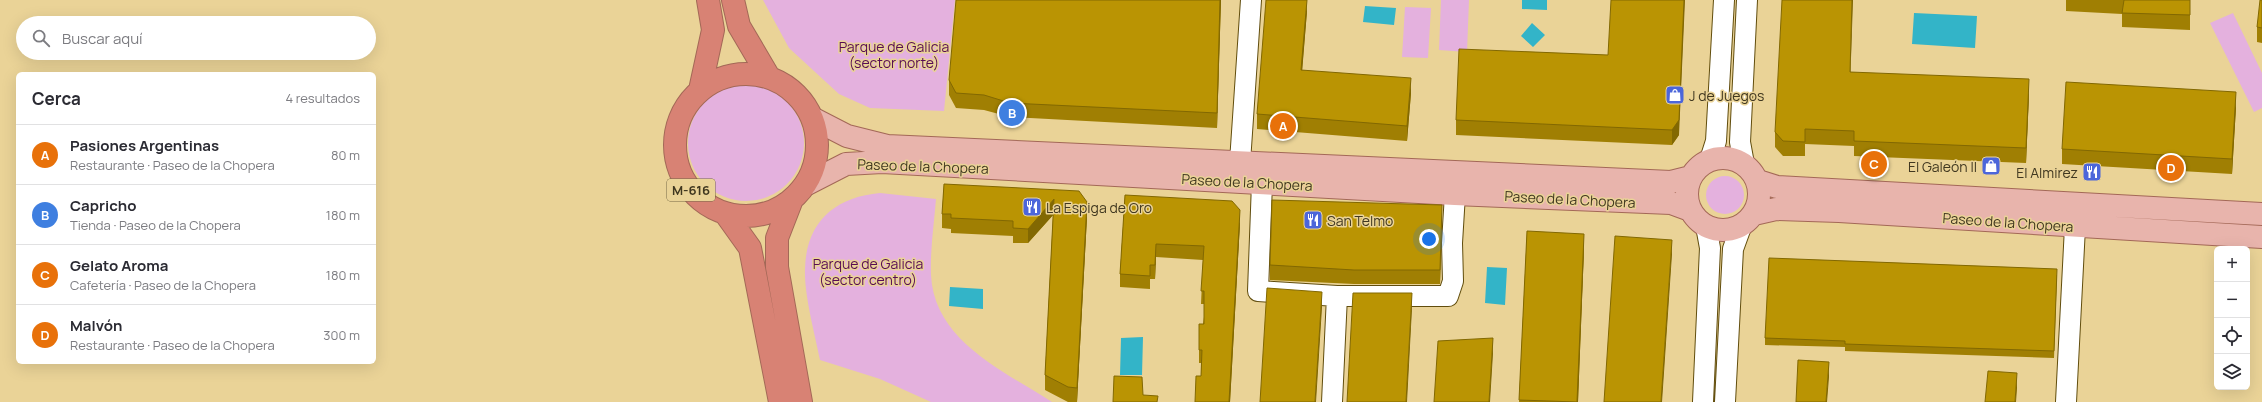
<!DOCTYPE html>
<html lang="es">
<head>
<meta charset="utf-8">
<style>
  body { margin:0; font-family:Manrope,sans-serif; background:#f2f2f3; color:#2b2b33 }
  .controls { position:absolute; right:12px; bottom:12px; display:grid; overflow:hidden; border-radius:6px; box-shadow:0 4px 16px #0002 }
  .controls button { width:36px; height:36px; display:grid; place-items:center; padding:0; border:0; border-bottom:1px solid #e1e1e2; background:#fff; color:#2b2b33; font:20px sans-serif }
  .you { position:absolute; left:1429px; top:239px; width:14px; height:14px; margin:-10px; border:3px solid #fff; border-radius:50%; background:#1a73e8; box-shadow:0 0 0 6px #1a73e833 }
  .badge { display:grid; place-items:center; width:26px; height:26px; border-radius:50%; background:#4c66da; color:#fff; font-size:13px; font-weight:700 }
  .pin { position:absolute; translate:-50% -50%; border:2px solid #fff; box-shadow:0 1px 4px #0006 }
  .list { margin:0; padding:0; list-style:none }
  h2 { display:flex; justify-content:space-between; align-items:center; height:52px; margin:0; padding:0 16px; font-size:17px }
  h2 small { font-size:13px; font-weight:400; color:#7c7c81 }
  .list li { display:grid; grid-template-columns:26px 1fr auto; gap:12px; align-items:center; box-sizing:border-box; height:60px; padding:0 16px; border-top:1px solid #e1e1e2 }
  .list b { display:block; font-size:15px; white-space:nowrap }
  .list p { margin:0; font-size:13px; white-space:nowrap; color:#7c7c81 }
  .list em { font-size:13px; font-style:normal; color:#7c7c81 }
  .icon { flex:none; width:22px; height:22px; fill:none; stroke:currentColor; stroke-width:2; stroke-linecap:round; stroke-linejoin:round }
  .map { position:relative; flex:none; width:2262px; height:402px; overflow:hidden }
  .search { position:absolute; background:#fff; box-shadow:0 4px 16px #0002; left:16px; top:16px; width:360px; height:44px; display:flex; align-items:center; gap:10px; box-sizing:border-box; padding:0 14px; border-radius:22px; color:#7c7c81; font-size:15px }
  .panel { position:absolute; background:#fff; box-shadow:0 4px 16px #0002; left:16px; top:72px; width:360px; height:292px; border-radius:6px }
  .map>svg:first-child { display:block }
</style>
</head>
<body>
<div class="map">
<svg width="2262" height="402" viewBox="0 0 2262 402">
  <rect width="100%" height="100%" fill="#ead397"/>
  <path fill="#e4b1de" d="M 763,0 L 955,0 L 944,111 L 870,108 L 839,94 L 789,48 Z
    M 1441,0 L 1469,0 L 1467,52 L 1439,50 Z
    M 1405,7 L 1431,8 L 1428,58 L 1402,57 Z
    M 2233,13 L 2262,73 L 2262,108 L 2254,112 L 2210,23 Z
    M688 143a58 58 0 1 1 116 0a58 58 0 1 1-116 0Z
    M1706 195a19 19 0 1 1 38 0a19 19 0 1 1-38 0Z
    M 880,193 L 936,199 C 934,224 930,250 931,275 C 934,341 1004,371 1052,402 L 931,402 L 880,379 L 820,360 C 815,334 804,295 805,269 C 806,222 835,197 880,193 Z"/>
  <path fill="#33b4c8" d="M 1522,0 L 1547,0 L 1547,10 L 1522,9 Z
    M 1365,6 L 1396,8 L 1394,25 L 1363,22 Z
    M 1914,13 L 1977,16 L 1975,48 L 1912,44 Z
    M 1532,23 L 1545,35 L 1533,47 L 1521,36 Z
    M 1487,267 L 1507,268 L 1505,305 L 1485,303 Z
    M 950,287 L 983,289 L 983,309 L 949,306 Z
    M 1143,337 L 1142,375 L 1120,375 L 1121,338 Z"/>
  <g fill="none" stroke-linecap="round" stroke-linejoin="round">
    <g stroke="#614d0d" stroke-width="22">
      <path id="minor" d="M 1710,160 L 1716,141 L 1724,0
        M 1240,162 L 1251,0
        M 1744,164 L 1740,142 L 1747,0
        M 1262,183 L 1258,291 L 1337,296 L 1448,296 L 1453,281 L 1452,243 L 1455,194
        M 1332,402 L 1337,296
        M 1703,402 L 1710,248 L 1706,226
        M 1725,402 L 1733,249 L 1741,227
        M 2066,402 L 2075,227"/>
    </g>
    <g stroke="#a36857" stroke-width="24">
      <path id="major" d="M 814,119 L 847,136 L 887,146 L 1671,182 L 1691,177
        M1687 194a36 36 0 1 1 72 0a36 36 0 1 1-72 0Z
        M 1758,181 L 1777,187 L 2262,214
        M 807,184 L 846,164 L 882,162 L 1455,194 L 1671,203 L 1690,210
        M 1754,214 L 1776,209 L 1839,211 L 2262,237"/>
    </g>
    <g stroke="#a36857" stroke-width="24">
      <path id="highway" d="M 733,0 L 739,26 L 769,77
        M675 145a71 71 0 1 1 142 0a71 71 0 1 1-142 0Z
        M 700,90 L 713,30 L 708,0
        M 791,202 L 777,238 L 777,267 L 801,402
        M 725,213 L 750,248 L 780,402"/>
    </g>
    <use href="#minor" stroke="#fff" stroke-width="20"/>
    <use href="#major" stroke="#e8b4ac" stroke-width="22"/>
    <use href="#highway" stroke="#d88274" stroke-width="22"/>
  </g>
  <path fill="#a07f03" d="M 1221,0 L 1217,128 L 1010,117 L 984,110 L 956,108 L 949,95 L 949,80 Z
    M 2066,0 L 2190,0 L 2190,30 L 2122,27 L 2122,14 L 2066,11 Z
    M 2262,0 L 2262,43 L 2257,42 L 2257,27 Z
    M 1307,11 L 1302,70 L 1411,93 L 1407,141 L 1257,129 L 1257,114 Z
    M 1608,55 L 1679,135 L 1672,145 L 1456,135 L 1456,120 Z
    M 1850,72 L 2029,94 L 2026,163 L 1854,156 L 1854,146 L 1805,144 L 1805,156 L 1783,156 L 1775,147 L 1775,132 Z
    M 2236,107 L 2232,174 L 2062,164 L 2062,149 Z
    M 944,184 L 1087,217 L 1077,402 L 1068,402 L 1045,390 L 1045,375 L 1053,215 L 1028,243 L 1013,243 L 1013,236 L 951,233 L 951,229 L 942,228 L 942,214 Z
    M 1125,195 L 1240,223 L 1230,402 L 1195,402 L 1201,376 L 1201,363 L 1199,363 L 1199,350 L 1204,317 L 1204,304 L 1201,304 L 1203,260 L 1156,257 L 1155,279 L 1150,279 L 1150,289 L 1120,287 L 1120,274 Z
    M 1442,220 L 1440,284 L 1354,284 L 1270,280 L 1270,265 Z
    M 1527,231 L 1584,249 L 1578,402 L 1519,402 Z
    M 2057,275 L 2054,358 L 1845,351 L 1845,347 L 1765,345 L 1765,338 Z"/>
  <path fill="#826802" d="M 1220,0 L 1221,0 L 1217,128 L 1217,113 Z
    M 1307,0 L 1307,11 L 1301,85 L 1301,70 Z
    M 1684,0 L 1685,0 L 1679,135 L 1672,145 L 1672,130 Z
    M 1852,0 L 1853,0 L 1850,87 L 1850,72 Z
    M 1411,78 L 1411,93 L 1407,141 L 1407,126 Z
    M 2029,79 L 2029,94 L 2026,163 L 2026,148 Z
    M 2236,92 L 2236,107 L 2232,174 L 2232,159 Z
    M 1054,199 L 1054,214 L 1028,243 L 1028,229 Z
    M 1087,202 L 1087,217 L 1077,402 L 1077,388 Z
    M 1442,205 L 1442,220 L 1440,284 L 1440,270 Z
    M 1240,210 L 1240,223 L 1230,402 L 1229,402 Z
    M 1584,234 L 1584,249 L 1578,402 L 1577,402 Z
    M 1672,240 L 1672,254 L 1662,402 L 1661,402 Z
    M 1156,244 L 1156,257 L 1155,279 L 1155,265 Z
    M 1322,292 L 1322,307 L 1316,402 L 1315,402 Z
    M 1412,293 L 1412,308 L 1407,402 L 1406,402 Z
    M 1493,338 L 1493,353 L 1490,402 L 1489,402 Z
    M 1829,362 L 1829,377 L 1827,402 L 1826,402 Z
    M 2017,373 L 2017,388 L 2016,402 L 2015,402 Z"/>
  <path fill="#ba9403" stroke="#826802" d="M 956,0 L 1220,0 L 1217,113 L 1010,103 L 984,95 L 956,93 L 949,80 Z
    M 1266,0 L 1307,0 L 1301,70 L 1411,78 L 1407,126 L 1257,114 Z
    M 1611,0 L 1684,0 L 1679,120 L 1672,130 L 1456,120 L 1459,49 L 1608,55 Z
    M 1782,0 L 1852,0 L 1850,72 L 2029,79 L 2026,148 L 1854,141 L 1854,131 L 1805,129 L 1805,142 L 1783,141 L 1775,132 Z
    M 2124,0 L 2190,0 L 2190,15 L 2122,13 Z
    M 2260,0 L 2262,0 L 2262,28 L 2257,27 Z
    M 2066,82 L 2236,92 L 2232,159 L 2062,149 Z
    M 944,184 L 1079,191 L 1087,202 L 1077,388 L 1068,387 L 1045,375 L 1054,199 L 1028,229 L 1013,228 L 1013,221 L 951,218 L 951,214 L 942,214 Z
    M 1125,195 L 1232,201 L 1240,210 L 1229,402 L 1195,402 L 1196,376 L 1201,376 L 1202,350 L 1199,350 L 1199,324 L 1204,324 L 1204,291 L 1201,291 L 1204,246 L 1156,244 L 1155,265 L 1150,265 L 1150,276 L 1120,274 Z
    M 1272,200 L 1442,205 L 1440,270 L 1354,270 L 1270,265 Z
    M 1527,231 L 1584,234 L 1577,402 L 1519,400 Z
    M 1615,236 L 1672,240 L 1661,402 L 1604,402 Z
    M 1769,258 L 2057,269 L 2054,351 L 1845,344 L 1845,341 L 1765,338 Z
    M 1267,288 L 1322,292 L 1315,402 L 1260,402 Z
    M 1353,293 L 1412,293 L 1406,402 L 1347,402 Z
    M 1493,338 L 1489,402 L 1434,402 L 1438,341 Z
    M 1798,360 L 1829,362 L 1826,402 L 1796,402 Z
    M 1988,371 L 2017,373 L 2015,402 L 1985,402 Z
    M 1114,376 L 1142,377 L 1143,395 L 1158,396 L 1157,402 L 1113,402 Z"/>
  <defs>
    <g id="shop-square" transform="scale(1)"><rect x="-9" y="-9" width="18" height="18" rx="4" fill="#4c66da" stroke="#ead397"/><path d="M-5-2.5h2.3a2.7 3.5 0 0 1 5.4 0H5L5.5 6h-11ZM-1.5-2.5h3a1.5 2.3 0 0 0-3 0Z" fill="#fff"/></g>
    <g id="restaurant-square" transform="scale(1)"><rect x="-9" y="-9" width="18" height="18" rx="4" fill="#4c66da" stroke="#ead397"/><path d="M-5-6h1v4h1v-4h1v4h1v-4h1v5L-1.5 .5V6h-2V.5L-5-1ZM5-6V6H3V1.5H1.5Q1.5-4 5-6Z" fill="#fff"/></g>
  </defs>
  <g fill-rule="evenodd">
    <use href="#shop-square" x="1675" y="95"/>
    <use href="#shop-square" x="1991" y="166"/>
    <use href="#restaurant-square" x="2092" y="172"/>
    <use href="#restaurant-square" x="1032" y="207"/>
    <use href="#restaurant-square" x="1313" y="220"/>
  </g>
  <g text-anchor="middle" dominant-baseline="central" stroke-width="3" stroke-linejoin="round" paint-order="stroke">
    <rect fill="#ead397" stroke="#746644" stroke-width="1" x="667" y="179" width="48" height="22" rx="3"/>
    <g font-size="13" font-weight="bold" fill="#413820">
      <text x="691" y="190">M-616</text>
    </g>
    <g font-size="14" fill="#580c54" stroke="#ead397">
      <text x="894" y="46">Parque de Galicia<tspan x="894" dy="16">(sector norte)</tspan></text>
      <text x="868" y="263">Parque de Galicia<tspan x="868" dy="16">(sector centro)</tspan></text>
    </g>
    <g font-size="14" fill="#413820" stroke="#ead397" text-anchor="start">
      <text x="1689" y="95">J de Juegos</text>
      <text x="1977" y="166" text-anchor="end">El Galeón II</text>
      <text x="2078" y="172" text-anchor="end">El Almirez</text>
      <text x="1046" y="207">La Espiga de Oro</text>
      <text x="1327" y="220">San Telmo</text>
    </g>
    <g font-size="14" fill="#413820" stroke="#ead397">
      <text transform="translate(923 166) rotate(2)">Paseo de la Chopera</text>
      <text transform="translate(1247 182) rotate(3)">Paseo de la Chopera</text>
      <text transform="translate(1570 199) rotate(3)">Paseo de la Chopera</text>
      <text transform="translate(2008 222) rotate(4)">Paseo de la Chopera</text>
    </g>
  </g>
</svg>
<div class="controls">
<button>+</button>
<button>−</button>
<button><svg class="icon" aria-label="locate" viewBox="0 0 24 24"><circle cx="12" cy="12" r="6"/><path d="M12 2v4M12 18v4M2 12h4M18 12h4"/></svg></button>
<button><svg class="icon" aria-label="layers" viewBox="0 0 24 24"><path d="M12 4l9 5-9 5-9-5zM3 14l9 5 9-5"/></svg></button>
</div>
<div class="you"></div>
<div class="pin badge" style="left:1283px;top:126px;background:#e8710a">A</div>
<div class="pin badge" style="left:1012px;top:113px;background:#3f7fe0">B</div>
<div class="pin badge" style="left:1874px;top:164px;background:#e8710a">C</div>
<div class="pin badge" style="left:2171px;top:168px;background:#e8710a">D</div>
<div class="search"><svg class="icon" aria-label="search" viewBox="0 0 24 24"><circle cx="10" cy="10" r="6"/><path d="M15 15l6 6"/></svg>Buscar aquí</div>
<section class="panel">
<h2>Cerca<small>4 resultados</small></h2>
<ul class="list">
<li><span class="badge" style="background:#e8710a">A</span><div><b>Pasiones Argentinas</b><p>Restaurante · Paseo de la Chopera</p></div><em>80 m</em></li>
<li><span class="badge" style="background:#3f7fe0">B</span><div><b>Capricho</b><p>Tienda · Paseo de la Chopera</p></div><em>180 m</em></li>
<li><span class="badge" style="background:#e8710a">C</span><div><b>Gelato Aroma</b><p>Cafetería · Paseo de la Chopera</p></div><em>180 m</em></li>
<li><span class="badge" style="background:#e8710a">D</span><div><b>Malvón</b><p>Restaurante · Paseo de la Chopera</p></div><em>300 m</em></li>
</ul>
</section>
</div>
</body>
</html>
